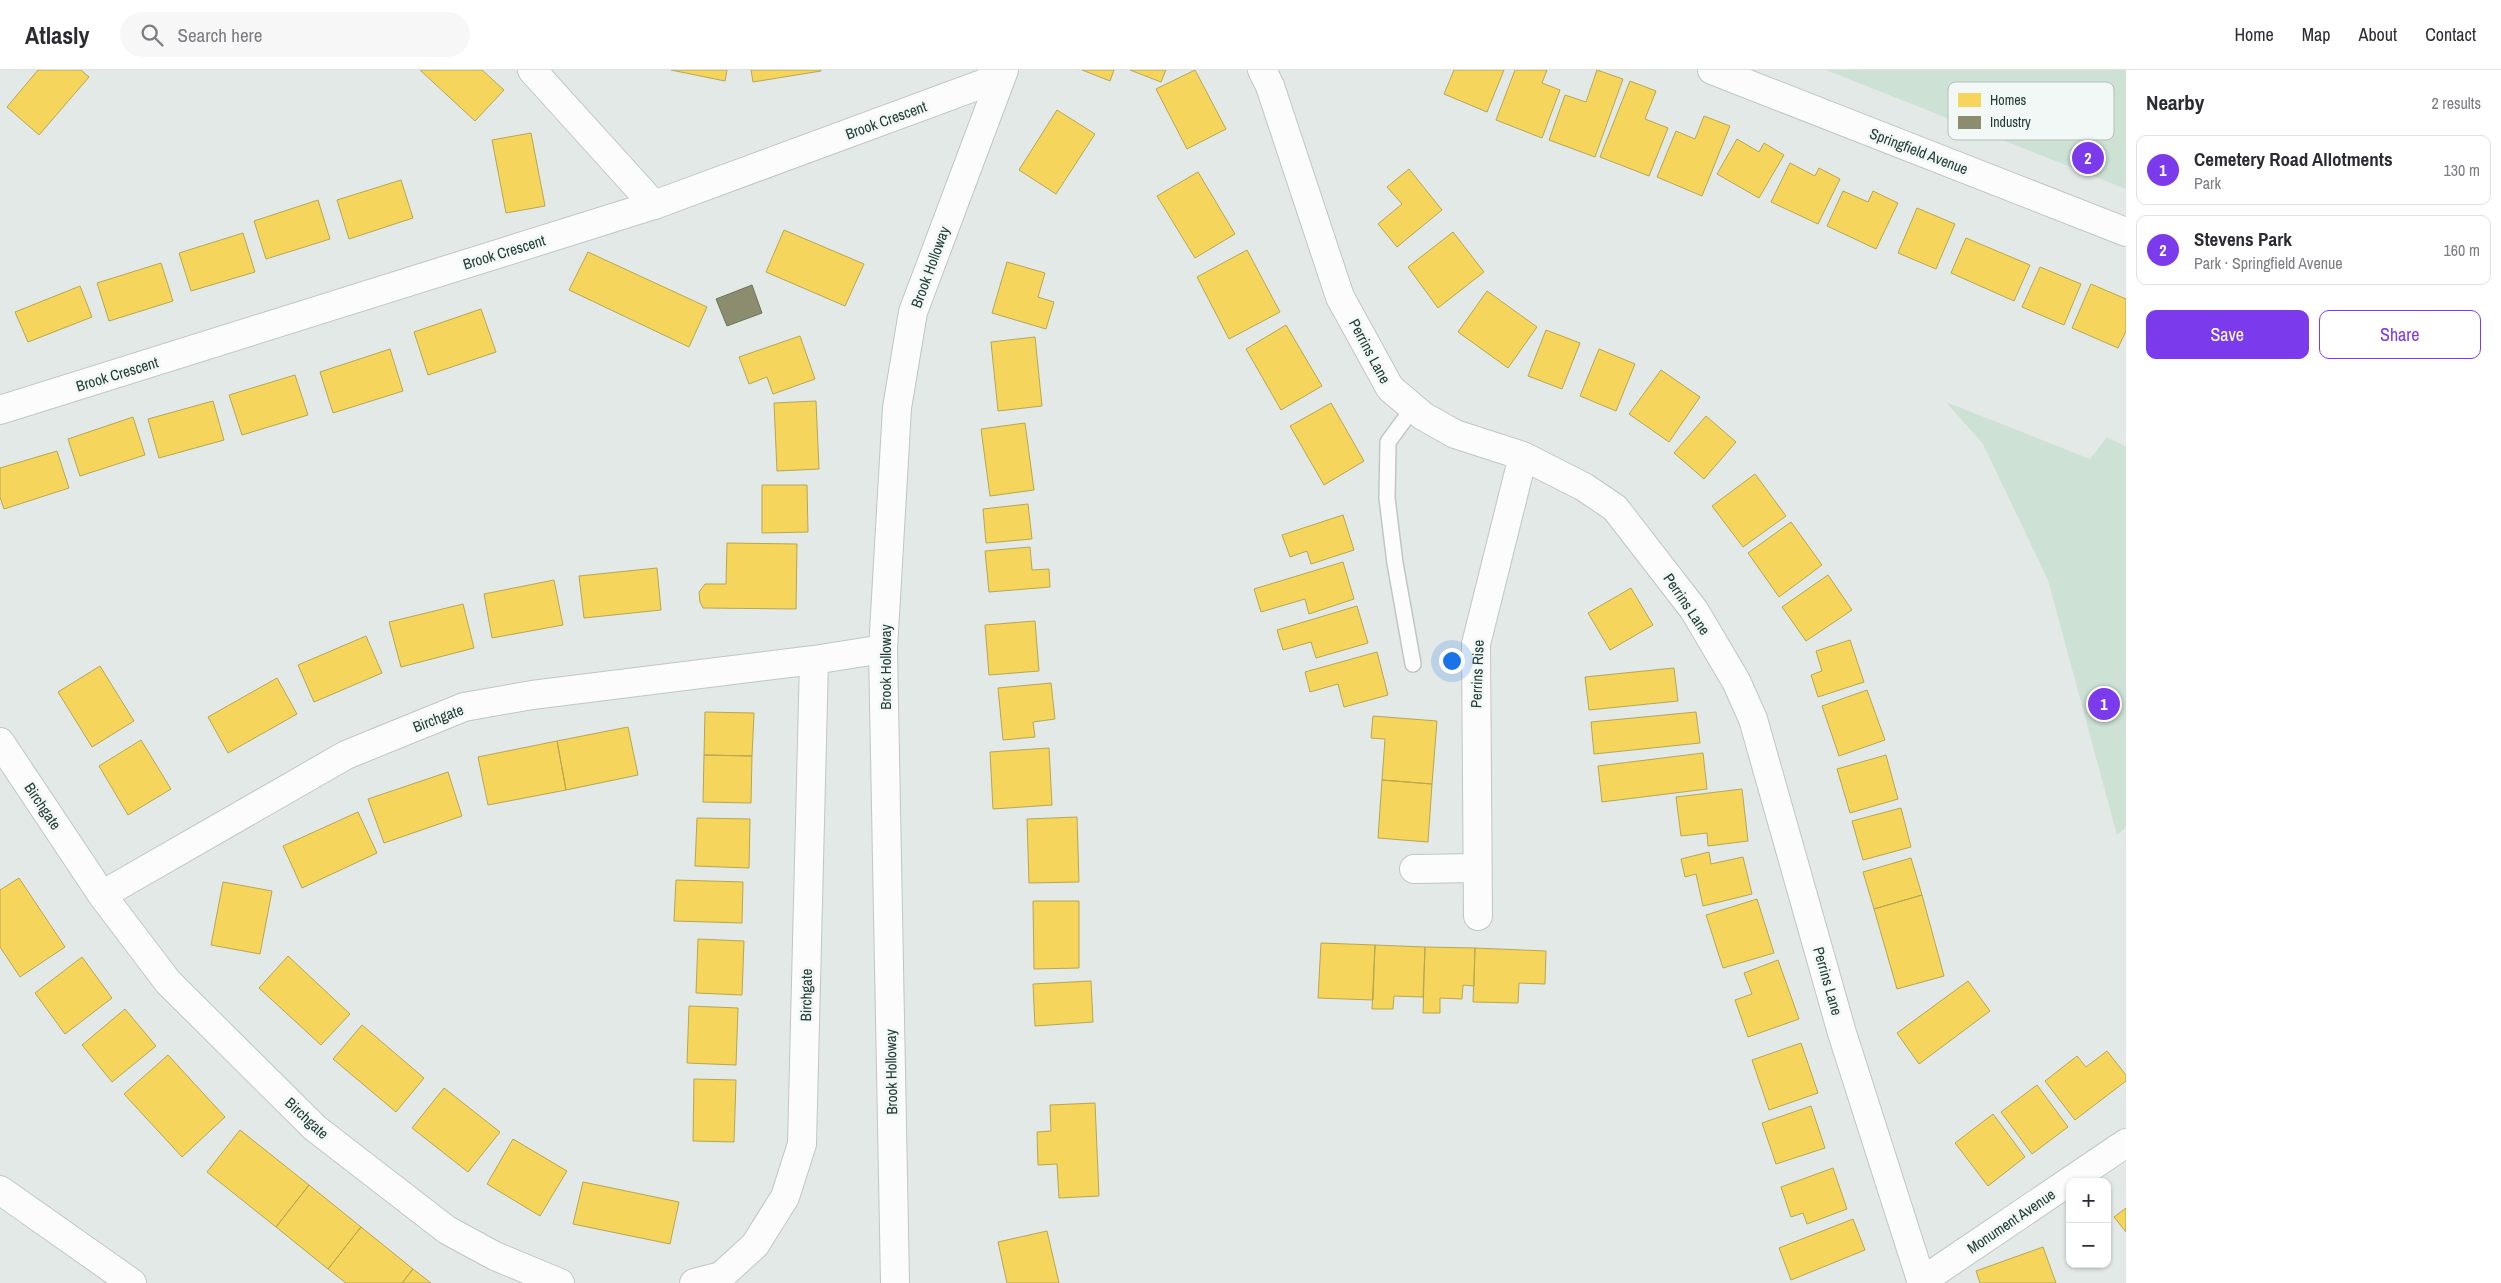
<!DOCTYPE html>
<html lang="en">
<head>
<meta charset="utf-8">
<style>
  body { margin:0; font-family:"Archivo Narrow",sans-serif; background:#f7f7f7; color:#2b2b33 }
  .controls { position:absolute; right:15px; bottom:15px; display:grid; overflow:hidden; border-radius:10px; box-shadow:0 1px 4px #0004 }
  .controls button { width:45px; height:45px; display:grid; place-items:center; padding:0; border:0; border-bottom:1px solid #e1e1e2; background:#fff; color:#2b2b33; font:25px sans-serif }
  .you { position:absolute; left:1451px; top:590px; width:18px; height:18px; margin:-12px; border:4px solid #fff; border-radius:50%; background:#1a73e8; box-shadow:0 0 0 8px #1a73e833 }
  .badge { display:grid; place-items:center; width:32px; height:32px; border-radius:50%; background:#7c3aed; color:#fff; font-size:16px; font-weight:700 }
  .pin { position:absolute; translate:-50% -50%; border:2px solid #fff; box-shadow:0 1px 5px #0006 }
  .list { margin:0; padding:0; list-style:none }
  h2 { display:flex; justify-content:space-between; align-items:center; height:65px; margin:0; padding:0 20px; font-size:21px }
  h2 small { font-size:16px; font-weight:400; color:#7c7c81 }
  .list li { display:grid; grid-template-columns:32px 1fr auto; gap:15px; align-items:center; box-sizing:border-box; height:70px; margin:0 10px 10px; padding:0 10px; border:1px solid #e1e1e2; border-radius:10px }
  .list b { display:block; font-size:19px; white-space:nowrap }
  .list p { margin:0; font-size:16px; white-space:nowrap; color:#7c7c81 }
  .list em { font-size:16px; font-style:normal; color:#7c7c81 }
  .actions { display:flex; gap:10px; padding:15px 20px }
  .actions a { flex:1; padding:11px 0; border:1px solid #7c3aed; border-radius:10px; text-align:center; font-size:18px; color:#7c3aed }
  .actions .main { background:#7c3aed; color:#fff }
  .icon { flex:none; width:28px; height:28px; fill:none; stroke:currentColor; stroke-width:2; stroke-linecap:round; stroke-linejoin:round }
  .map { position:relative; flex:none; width:2126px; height:1213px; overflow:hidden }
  header { display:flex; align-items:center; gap:30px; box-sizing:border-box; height:70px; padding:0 25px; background:#fff; border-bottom:1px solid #e1e1e2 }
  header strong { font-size:24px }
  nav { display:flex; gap:28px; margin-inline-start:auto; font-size:18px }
  .search { width:350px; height:45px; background:#f7f7f7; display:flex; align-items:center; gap:12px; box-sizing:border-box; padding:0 18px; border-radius:28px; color:#7c7c81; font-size:19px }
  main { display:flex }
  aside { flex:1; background:#fff }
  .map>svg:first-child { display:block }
</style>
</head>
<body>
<header>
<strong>Atlasly</strong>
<div class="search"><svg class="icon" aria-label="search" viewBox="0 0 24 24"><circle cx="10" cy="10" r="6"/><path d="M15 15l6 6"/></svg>Search here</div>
<nav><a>Home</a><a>Map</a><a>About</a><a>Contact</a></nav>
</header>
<main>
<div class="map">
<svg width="2126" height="1213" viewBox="0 0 2126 1213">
  <rect width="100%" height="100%" fill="#e3e9e7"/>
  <path fill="#cde1d5" d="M 1826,0 L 2126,0 L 2126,119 Z
    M 1946,332 L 2090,389 L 2107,367 L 2126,377 L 2126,757 L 2117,765 L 2048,510 L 1983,374 Z"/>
  <path fill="#f6d55c" stroke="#b6a751" d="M 38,0 L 81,0 L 89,7 L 39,65 L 7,37 Z
    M 420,0 L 482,0 L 504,20 L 475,51 Z
    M 671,0 L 727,0 L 725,11 Z
    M 751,0 L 821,0 L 821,1 L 753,12 Z
    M 1082,0 L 1114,0 L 1110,11 Z
    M 1130,0 L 1166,0 L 1161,12 Z
    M 1195,0 L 1226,59 L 1187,79 L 1156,19 Z
    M 1454,0 L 1504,0 L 1487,42 L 1444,24 Z
    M 1515,0 L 1547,0 L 1542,13 L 1560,20 L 1542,68 L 1496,50 Z
    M 1597,0 L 1623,9 L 1595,87 L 1549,70 L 1565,25 L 1586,32 Z
    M 1630,11 L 1656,21 L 1645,49 L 1668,58 L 1649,106 L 1600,87 Z
    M 1057,40 L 1095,64 L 1056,124 L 1019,100 Z
    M 1704,46 L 1730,56 L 1702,126 L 1657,107 L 1676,61 L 1695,69 Z
    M 531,63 L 545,136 L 506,143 L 492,70 Z
    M 1737,69 L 1759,82 L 1764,73 L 1784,85 L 1759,128 L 1717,104 Z
    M 1790,93 L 1815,106 L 1819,98 L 1840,109 L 1818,154 L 1771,132 Z
    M 1409,99 L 1442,140 L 1397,177 L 1378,154 L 1402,134 L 1387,117 Z
    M 1198,102 L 1235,164 L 1195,188 L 1157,126 Z
    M 401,110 L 413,148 L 349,169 L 337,130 Z
    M 1843,121 L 1868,132 L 1873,121 L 1898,133 L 1876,179 L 1827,156 Z
    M 318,130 L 330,169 L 266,189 L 254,151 Z
    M 1917,138 L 1955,154 L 1936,199 L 1898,183 Z
    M 784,160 L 864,194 L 845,236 L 766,202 Z
    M 1453,162 L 1484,202 L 1438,238 L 1408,197 Z
    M 243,163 L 255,202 L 191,221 L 179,183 Z
    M 1966,168 L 2030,195 L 2014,231 L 1951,203 Z
    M 1247,180 L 1280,242 L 1229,269 L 1197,207 Z
    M 588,182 L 707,237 L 689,277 L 569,220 Z
    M 1007,192 L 1045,203 L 1038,227 L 1054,232 L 1046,259 L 992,243 Z
    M 161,193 L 173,231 L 109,251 L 97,213 Z
    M 2040,197 L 2081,214 L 2064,255 L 2022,237 Z
    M 2091,214 L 2126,229 L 2126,261 L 2118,278 L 2072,258 Z
    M 80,216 L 92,247 L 28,272 L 15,242 Z
    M 1487,221 L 1537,257 L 1508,298 L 1458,262 Z
    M 481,239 L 496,282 L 428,305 L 414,262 Z
    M 1286,255 L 1322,316 L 1281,340 L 1246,279 Z
    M 1546,260 L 1580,273 L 1562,319 L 1528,306 Z
    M 800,266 L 815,309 L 773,324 L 767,307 L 749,314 L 739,287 Z
    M 1035,267 L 1042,336 L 998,341 L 991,272 Z
    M 390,279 L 403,321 L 333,343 L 320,302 Z
    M 1599,279 L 1635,294 L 1616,341 L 1580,326 Z
    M 1661,300 L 1700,327 L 1669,372 L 1629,344 Z
    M 295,305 L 308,345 L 242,365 L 229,325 Z
    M 213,331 L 224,370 L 159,388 L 148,349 Z
    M 816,331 L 819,399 L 777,401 L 774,333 Z
    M 1331,333 L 1364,391 L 1324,415 L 1290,356 Z
    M 1706,346 L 1736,372 L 1704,409 L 1674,383 Z
    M 133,347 L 145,385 L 80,406 L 68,369 Z
    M 1025,353 L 1034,420 L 990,426 L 981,359 Z
    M 57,381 L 69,418 L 4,439 L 0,427 L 0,398 Z
    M 1755,404 L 1786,446 L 1743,477 L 1712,436 Z
    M 762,415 L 807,415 L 808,462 L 762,463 Z
    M 1028,434 L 1032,469 L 986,473 L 983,439 Z
    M 1343,445 L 1354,480 L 1311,494 L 1307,481 L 1290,487 L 1282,465 Z
    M 1791,452 L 1822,495 L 1779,527 L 1748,483 Z
    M 727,473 L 797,474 L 796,539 L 703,538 L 700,532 L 699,522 L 705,514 L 726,514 Z
    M 1030,477 L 1032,500 L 1049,499 L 1050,517 L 989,522 L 985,481 Z
    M 1343,492 L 1354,529 L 1309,544 L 1305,529 L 1261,542 L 1254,519 Z
    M 657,498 L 661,540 L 584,548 L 579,506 Z
    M 1828,505 L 1852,540 L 1806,571 L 1782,537 Z
    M 554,510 L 563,555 L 492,568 L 484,524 Z
    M 1631,518 L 1653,555 L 1610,580 L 1588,543 Z
    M 463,534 L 474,578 L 401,597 L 389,552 Z
    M 1357,536 L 1368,573 L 1316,588 L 1311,572 L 1283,580 L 1277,560 Z
    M 1035,551 L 1039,601 L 989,605 L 985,555 Z
    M 366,566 L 382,603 L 314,632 L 298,595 Z
    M 1850,570 L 1864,612 L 1818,627 L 1811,605 L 1822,601 L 1816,581 Z
    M 1377,582 L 1388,625 L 1344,637 L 1338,614 L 1310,622 L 1305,602 Z
    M 100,596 L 134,651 L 92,677 L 58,622 Z
    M 1674,598 L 1678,631 L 1589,640 L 1585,607 Z
    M 277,608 L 297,644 L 228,683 L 208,647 Z
    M 1051,613 L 1055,649 L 1033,652 L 1035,667 L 1003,670 L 998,618 Z
    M 1867,620 L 1885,670 L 1839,686 L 1822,636 Z
    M 705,642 L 754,643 L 752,686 L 704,685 Z
    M 1696,642 L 1700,673 L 1594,684 L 1591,652 Z
    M 1373,646 L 1437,651 L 1432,714 L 1382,710 L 1385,669 L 1371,668 Z
    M 628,657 L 638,705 L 566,720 L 557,671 Z
    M 141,670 L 171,719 L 128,745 L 99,696 Z
    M 557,671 L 566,720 L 488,735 L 478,687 Z
    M 1049,678 L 1052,735 L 993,739 L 990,682 Z
    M 1703,683 L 1707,719 L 1602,732 L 1598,696 Z
    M 704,685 L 752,686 L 751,733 L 703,732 Z
    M 1886,685 L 1898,729 L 1850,743 L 1837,699 Z
    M 448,702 L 462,746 L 384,773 L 368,729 Z
    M 1382,710 L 1432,714 L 1428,772 L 1378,768 Z
    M 1742,719 L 1748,771 L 1708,776 L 1707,763 L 1681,766 L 1676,727 Z
    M 1901,738 L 1911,777 L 1863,790 L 1852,751 Z
    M 358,742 L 377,783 L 302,818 L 283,776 Z
    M 1077,747 L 1079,812 L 1029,813 L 1027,749 Z
    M 697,748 L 750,749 L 749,798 L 695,796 Z
    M 1709,782 L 1711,794 L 1743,787 L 1752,824 L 1703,836 L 1696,804 L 1685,807 L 1681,789 Z
    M 1911,788 L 1922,825 L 1874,839 L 1863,802 Z
    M 19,808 L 65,877 L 20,907 L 0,877 L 0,820 Z
    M 676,810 L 743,812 L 742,853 L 674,851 Z
    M 223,812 L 272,821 L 260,884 L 211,875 Z
    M 1922,825 L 1944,906 L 1897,919 L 1874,839 Z
    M 1757,829 L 1774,883 L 1723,898 L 1706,845 Z
    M 1033,831 L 1079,831 L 1079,898 L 1034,899 Z
    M 698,869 L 744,871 L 742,925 L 696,923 Z
    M 1321,873 L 1375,875 L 1373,930 L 1318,928 Z
    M 1375,875 L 1425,877 L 1423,927 L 1394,926 L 1393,939 L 1372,939 Z
    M 1425,877 L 1475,878 L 1474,916 L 1463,915 L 1462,929 L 1440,928 L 1440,943 L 1423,943 Z
    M 1475,878 L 1546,881 L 1545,914 L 1519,913 L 1518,933 L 1473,932 Z
    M 288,886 L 350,944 L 321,975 L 259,918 Z
    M 82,887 L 112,928 L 65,964 L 35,923 Z
    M 1778,890 L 1799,949 L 1748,967 L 1735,930 L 1752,924 L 1744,903 Z
    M 1091,911 L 1093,952 L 1035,956 L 1033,914 Z
    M 1968,911 L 1990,941 L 1919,994 L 1897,963 Z
    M 689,936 L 738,938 L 736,995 L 687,993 Z
    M 125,939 L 156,976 L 112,1012 L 82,975 Z
    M 362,955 L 424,1008 L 396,1042 L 333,989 Z
    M 1801,973 L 1818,1023 L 1769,1040 L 1752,990 Z
    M 2107,981 L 2126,1005 L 2126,1011 L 2075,1050 L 2045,1011 L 2077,986 L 2086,997 Z
    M 168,985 L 225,1047 L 182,1087 L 124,1024 Z
    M 694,1009 L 736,1010 L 734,1072 L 693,1071 Z
    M 2037,1015 L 2068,1057 L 2032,1084 L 2001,1042 Z
    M 444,1018 L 500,1062 L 468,1102 L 412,1058 Z
    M 1095,1033 L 1099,1126 L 1059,1128 L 1057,1094 L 1038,1095 L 1037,1062 L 1051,1061 L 1050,1035 Z
    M 1811,1036 L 1825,1078 L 1776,1094 L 1762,1053 Z
    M 1993,1044 L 2025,1087 L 1988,1116 L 1955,1073 Z
    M 240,1060 L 309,1115 L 276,1157 L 207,1102 Z
    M 513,1069 L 567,1101 L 540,1146 L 487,1114 Z
    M 1833,1098 L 1847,1139 L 1807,1154 L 1803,1143 L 1791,1147 L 1781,1117 Z
    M 583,1112 L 679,1132 L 670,1174 L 573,1154 Z
    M 309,1115 L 361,1157 L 328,1199 L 276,1157 Z
    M 2126,1138 L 2126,1162 L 2114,1147 Z
    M 1853,1149 L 1865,1180 L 1791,1210 L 1779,1178 Z
    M 361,1157 L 413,1199 L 402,1213 L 346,1213 L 328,1199 Z
    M 1047,1161 L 1059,1213 L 1007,1213 L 998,1172 Z
    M 2043,1177 L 2056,1213 L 1980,1213 L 1976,1201 Z
    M 413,1199 L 431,1213 L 402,1213 Z"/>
  <path fill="#8c8c6e" stroke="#6c745e" d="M 752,215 L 762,243 L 727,256 L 716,229 Z"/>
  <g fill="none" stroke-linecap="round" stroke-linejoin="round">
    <g stroke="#c0c6c4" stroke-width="18">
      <path id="lane" d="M 1413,594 L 1395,493 L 1387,428 L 1388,372 L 1413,338"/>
    </g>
    <g stroke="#c0c6c4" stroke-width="30">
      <path id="street" d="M 532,0 L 654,135
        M 1262,0 L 1270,16 L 1340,227 L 1390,318 L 1423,346 L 1455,364 L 1523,386 L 1584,417 L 1615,438 L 1694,540 L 1736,611 L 1753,649 L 1842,963 L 1922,1213
        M 0,340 L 654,135 L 1001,7
        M 0,672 L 102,825 L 168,912 L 315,1058 L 447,1160 L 495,1186 L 560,1213
        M 1414,799 L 1477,798
        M 102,825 L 346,685 L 464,637 L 532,625 L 814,590 L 883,579
        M 1478,846 L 1476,574 L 1523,386
        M 0,1120 L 132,1213
        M 1922,1211 L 2126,1073
        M 694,1213 L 721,1206 L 755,1175 L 785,1127 L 802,1074 L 814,590"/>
    </g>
    <g stroke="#bfc6c4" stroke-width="30">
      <path id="secondary" d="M 1712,0 L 2126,162
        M 895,1213 L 883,579 L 897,338 L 913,242 L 1004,0"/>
    </g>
    <use href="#lane" stroke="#fbfcfb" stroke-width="15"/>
    <use href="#street" stroke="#fbfcfb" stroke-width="28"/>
    <use href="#secondary" stroke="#fbfcfb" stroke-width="28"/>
  </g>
  <g text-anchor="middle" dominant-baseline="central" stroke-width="5" stroke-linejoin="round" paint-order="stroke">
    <g font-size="15" fill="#223b37" stroke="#f2f8f5">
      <text transform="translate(886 50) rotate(-20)">Brook Crescent</text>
      <text transform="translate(1919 81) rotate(21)">Springfield Avenue</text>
      <text transform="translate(504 182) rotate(-17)">Brook Crescent</text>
      <text transform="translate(930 197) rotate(-70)">Brook Holloway</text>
      <text transform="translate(1370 281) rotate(62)">Perrins Lane</text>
      <text transform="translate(117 304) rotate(-17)">Brook Crescent</text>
      <text transform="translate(1687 534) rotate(56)">Perrins Lane</text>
      <text transform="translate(885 597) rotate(-90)">Brook Holloway</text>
      <text transform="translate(1477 604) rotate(-88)">Perrins Rise</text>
      <text transform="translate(438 648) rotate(-21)">Birchgate</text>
      <text transform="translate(43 736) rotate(56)">Birchgate</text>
      <text transform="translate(1828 911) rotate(74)">Perrins Lane</text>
      <text transform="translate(806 925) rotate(-89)">Birchgate</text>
      <text transform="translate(891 1002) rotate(-91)">Brook Holloway</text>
      <text transform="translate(307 1048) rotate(43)">Birchgate</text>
      <text transform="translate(2011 1151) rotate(-34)">Monument Avenue</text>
    </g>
  </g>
  <rect x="1948" y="12" width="166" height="58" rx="8" fill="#f2f8f5" stroke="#b4bfbc" stroke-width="1"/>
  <rect x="1958" y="23" width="23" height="14" fill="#f6d55c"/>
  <rect x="1958" y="46" width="23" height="13" fill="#8c8c6e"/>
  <g font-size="14" fill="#223b37">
    <text x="1990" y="35">Homes</text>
    <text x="1990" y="57">Industry</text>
  </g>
</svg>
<div class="controls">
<button>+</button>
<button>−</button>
</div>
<div class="you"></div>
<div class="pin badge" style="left:2104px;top:634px">1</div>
<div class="pin badge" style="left:2088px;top:88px">2</div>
</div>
<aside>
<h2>Nearby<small>2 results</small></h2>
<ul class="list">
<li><span class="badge">1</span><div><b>Cemetery Road Allotments</b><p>Park</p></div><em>130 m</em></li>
<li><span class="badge">2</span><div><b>Stevens Park</b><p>Park · Springfield Avenue</p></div><em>160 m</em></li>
</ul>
<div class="actions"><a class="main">Save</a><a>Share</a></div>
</aside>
</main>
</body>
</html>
